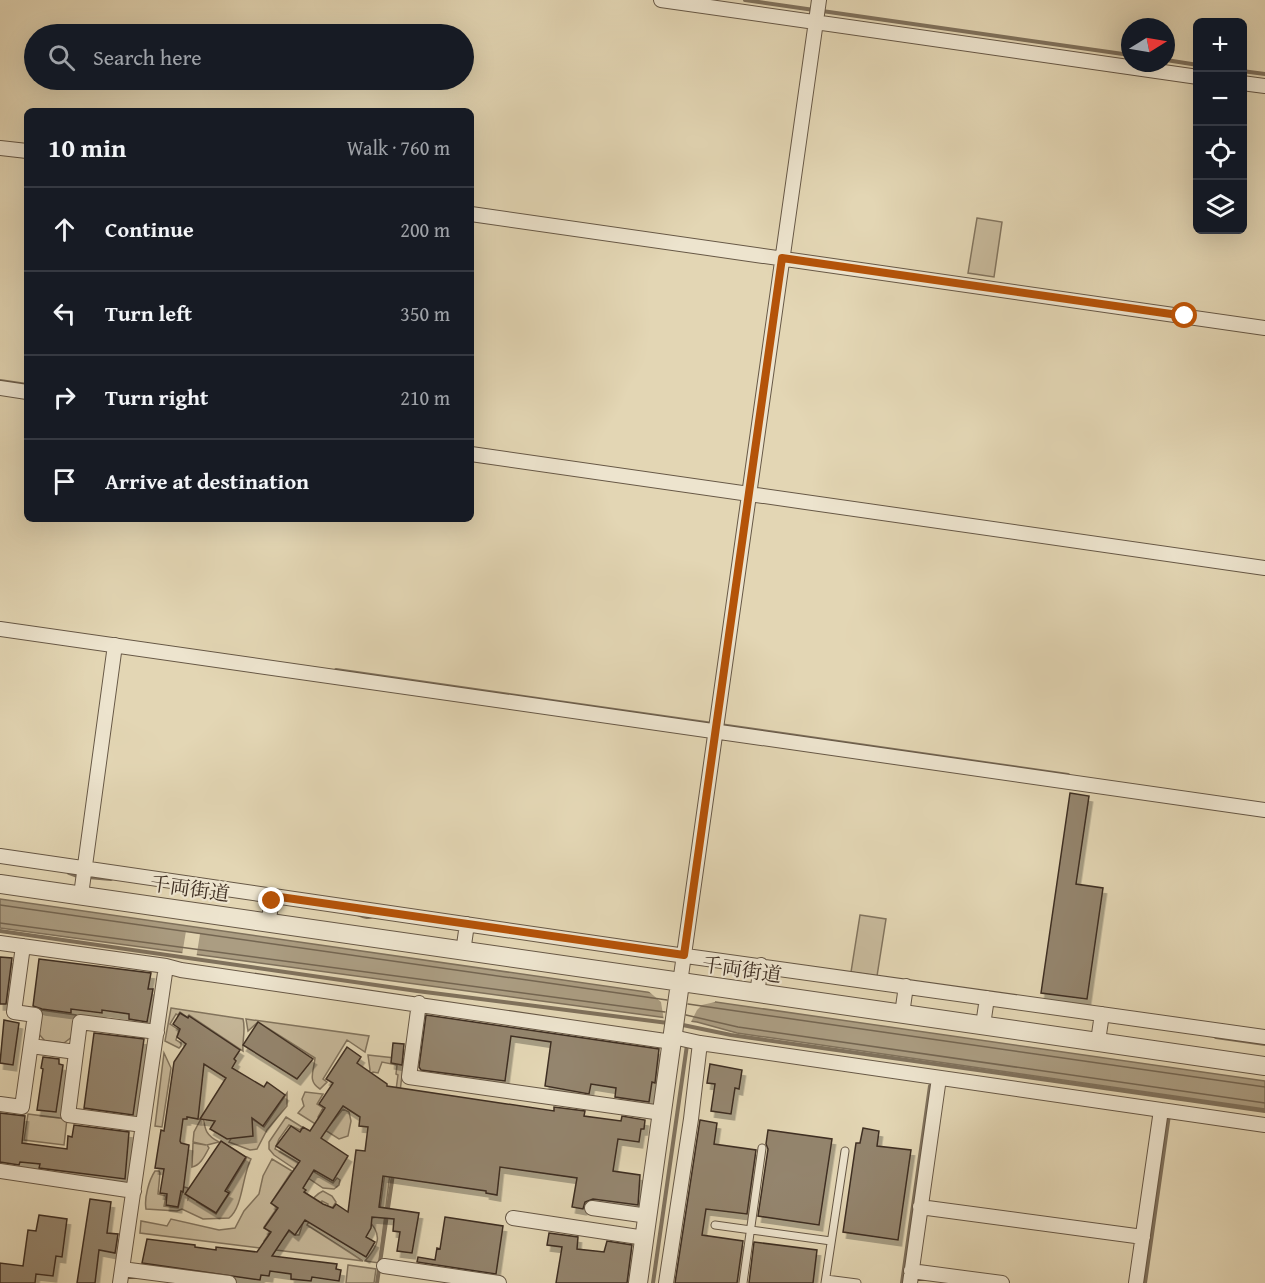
<!DOCTYPE html>
<html lang="en">
<head>
<meta charset="utf-8">
<style>
  body { margin:0; font-family:"Gentium Book Plus","Noto Serif JP",serif; background:#20242c; color:#f1f3f6 }
  .controls { position:absolute; right:18px; top:18px; display:grid; overflow:hidden; border-radius:9px; box-shadow:0 6px 24px #0002 }
  .controls button { width:54px; height:54px; display:grid; place-items:center; padding:0; border:0; border-bottom:2px solid #363941; background:#171b24; color:#f1f3f6; font:30px sans-serif }
  .compass { position:absolute; left:1121px; top:18px; width:54px; height:54px; border-radius:50%; background:#171b24; box-shadow:0 6px 24px #0002; rotate:79deg }
  .stop { position:absolute; width:18px; height:18px; margin:-14px; border:4px solid #b45309; border-radius:50%; background:#fff }
  .stop.end { background:#b45309; border-color:#fff; box-shadow:0 2px 6px #0008 }
  .list { margin:0; padding:0; list-style:none }
  h2 { display:flex; justify-content:space-between; align-items:center; height:78px; margin:0; padding:0 24px; font-size:26px }
  h2 small { font-size:20px; font-weight:400; color:#9ea1a6 }
  .list li { display:grid; grid-template-columns:39px 1fr auto; gap:18px; align-items:center; box-sizing:border-box; height:84px; padding:0 24px; border-top:2px solid #363941 }
  .list b { display:block; font-size:22px; white-space:nowrap }
  .list em { font-size:20px; font-style:normal; color:#9ea1a6 }
  .icon { flex:none; width:33px; height:33px; fill:none; stroke:currentColor; stroke-width:2; stroke-linecap:round; stroke-linejoin:round }
  .map { position:relative; flex:none; width:1265px; height:1283px; overflow:hidden }
  .search { position:absolute; background:#171b24; box-shadow:0 6px 24px #0002; left:24px; top:24px; width:450px; height:66px; display:flex; align-items:center; gap:15px; box-sizing:border-box; padding:0 21px; border-radius:33px; color:#9ea1a6; font-size:22px }
  .panel { position:absolute; background:#171b24; box-shadow:0 6px 24px #0002; left:24px; top:108px; width:450px; height:414px; border-radius:9px }
  .map>svg:first-child { display:block }
</style>
</head>
<body>
<div class="map">
<svg width="1265" height="1283" viewBox="0 0 1265 1283">
  <defs>
    <filter id="shadow"><feDropShadow dx="3.5" dy="6" stdDeviation="0" flood-color="#0004"/></filter>
  </defs>
  <rect width="100%" height="100%" fill="#e3d6b4"/>
  <filter id="stains"><feTurbulence type="fractalNoise" baseFrequency=".00333" numOctaves="4"/><feColorMatrix values="0 0 0 0 .2 0 0 0 0 .09 0 0 0 0 .02 0 0 0 .5 -.17"/></filter>
  <radialGradient id="worn" r=".72"><stop offset=".6" stop-color="#630" stop-opacity="0"/><stop offset="1" stop-color="#630" stop-opacity=".3"/></radialGradient>
  <path fill="#c7b99b" stroke="#82745e" stroke-width="1.5" d="M 977,218 L 1002,222 L 994,277 L 968,273 Z
    M 860,915 L 886,919 L 877,976 L 851,972 Z
    M 171,1008 L 243,1019 C 246,1030 242,1040 243,1051 L 189,1015 L 187,1017 L 180,1012 L 178,1015 L 176,1014 L 170,1024 L 179,1030 L 176,1040 L 181,1043 L 181,1046 L 179,1048 L 165,1041 Z
    M 41,1010 L 76,1015 L 73,1036 L 64,1043 L 45,1041 L 38,1033 Z
    M 246,1019 L 369,1036 L 365,1052 L 347,1040 L 323,1079 L 327,1082 L 320,1089 C 307,1081 314,1071 315,1058 L 258,1022 L 248,1031 Z
    M 164,1053 L 171,1068 L 162,1127 L 155,1126 Z
    M 368,1055 L 404,1059 L 379,1263 L 365,1261 C 378,1246 384,1235 367,1219 L 376,1217 L 380,1209 L 398,1075 L 396,1074 L 397,1065 L 382,1062 L 378,1073 L 373,1072 L 366,1077 L 370,1070 Z
    M 305,1092 L 323,1094 L 317,1104 L 323,1108 L 318,1117 L 330,1125 L 343,1109 L 349,1112 L 351,1121 L 348,1136 L 339,1139 L 298,1113 L 304,1106 L 302,1099 Z
    M 287,1093 L 287,1106 L 267,1130 L 257,1149 L 250,1150 L 229,1142 L 242,1120 L 242,1112 L 264,1127 Z
    M 28,1114 L 67,1119 L 64,1145 L 24,1140 Z
    M 203,1115 C 205,1128 204,1134 219,1142 L 207,1145 L 209,1148 C 205,1155 201,1165 192,1167 L 193,1143 L 206,1145 L 193,1142 L 194,1132 Z
    M 286,1117 L 302,1127 L 300,1130 L 289,1125 L 279,1139 L 275,1149 L 333,1183 L 337,1178 L 340,1180 L 339,1185 L 334,1189 L 323,1188 L 274,1155 L 269,1149 L 269,1142 Z
    M 247,1157 L 251,1159 C 242,1176 243,1207 229,1218 L 203,1219 L 182,1209 L 177,1211 L 146,1209 C 144,1198 149,1180 155,1171 L 159,1171 L 160,1173 L 158,1194 L 166,1196 L 164,1206 L 178,1208 L 184,1187 L 188,1188 L 188,1199 L 195,1188 L 202,1193 L 197,1202 L 216,1214 L 230,1192 L 227,1190 Z
    M 272,1159 L 292,1171 L 271,1203 L 277,1208 L 264,1227 L 270,1232 L 264,1241 L 276,1248 L 289,1231 L 294,1235 L 299,1235 C 305,1219 306,1199 323,1191 L 332,1196 L 336,1202 L 331,1210 L 326,1209 L 328,1204 L 322,1201 L 307,1225 L 363,1261 L 140,1233 L 141,1221 L 167,1226 L 171,1219 L 219,1230 L 235,1228 L 244,1211 L 259,1194 L 263,1176 Z
    M 348,1265 L 376,1269 L 374,1283 L 346,1283 Z"/>
  <path fill="#ab9d82" stroke="#7f715c" stroke-width="1.5" d="M 0,899 L 1265,1081 L 1265,1109 L 737,1033 L 697,1022 L 0,928 Z"/>
  <path fill="#e3d6b4" d="M 0,929 L 182,955 L 186,931 L 200,934 L 196,959 L 24,935 L 0,931 Z
    M 646,989 L 715,1000 L 715,1002 L 702,1005 L 697,1010 L 690,1024 L 664,1021 L 661,1002 Z"/>
  <g fill="none" stroke-linecap="round" stroke-linejoin="round">
    <path stroke="#746652" stroke-width="1.5" d="M 0,905 L 667,1000
      M 0,923 L 665,1012
      M 688,1004 L 1265,1087
      M 686,1015 L 738,1027 L 1265,1103"/>
    <path stroke="#7f715c" stroke-width="4" d="M 745,0 L 814,10
      M 822,11 L 1130,55
      M 1166,60 L 1198,65
      M 1242,71 L 1265,74
      M 0,381 L 27,385
      M 336,670 L 1068,775
      M 69,873 L 77,876 L 111,879
      M 355,913 C 361,915 366,919 373,916
      M 0,931 L 417,991 L 668,1023
      M 678,1024 L 731,1035 L 1265,1111
      M 1216,1037 L 1265,1044
      M 377,1283 L 393,1174
      M 653,1283 L 687,1045
      M 902,1283 L 930,1086
      M 1145,1283 L 1169,1115"/>
  </g>
  <path fill="#94856e" stroke="#3e2e22" stroke-width="1.5" fill-rule="evenodd" filter="url(#shadow)" d="M 1070,793 L 1089,796 L 1076,884 L 1103,888 L 1087,999 L 1041,993 Z
    M 0,957 L 12,958 L 6,1004 L 0,1004 Z
    M 39,959 L 151,973 L 148,989 L 153,989 L 147,1022 L 129,1019 L 129,1014 L 102,1010 L 102,1013 L 71,1009 L 71,1013 L 42,1009 L 33,1006 Z
    M 180,1013 L 188,1018 L 189,1016 L 240,1050 L 234,1059 L 236,1061 L 232,1068 L 264,1087 L 267,1082 L 285,1095 L 263,1126 L 252,1118 L 253,1136 L 227,1139 L 210,1129 L 215,1121 L 200,1119 L 226,1078 L 204,1064 L 198,1119 L 187,1117 L 187,1119 L 183,1119 L 180,1141 L 181,1143 L 189,1145 L 183,1192 L 181,1191 L 178,1207 L 166,1205 L 167,1194 L 160,1193 L 164,1169 L 155,1168 L 161,1130 L 164,1131 L 174,1062 L 186,1044 L 177,1037 L 180,1029 L 173,1024 Z
    M 426,1015 L 659,1049 L 655,1083 L 652,1082 L 649,1102 L 615,1097 L 616,1088 L 591,1084 L 589,1094 L 545,1086 L 551,1042 L 511,1036 L 505,1081 L 421,1070 L 419,1067 Z
    M 4,1020 L 19,1023 L 13,1065 L 0,1063 Z
    M 258,1022 L 313,1059 L 297,1079 L 243,1045 Z
    M 94,1033 L 144,1039 L 133,1115 L 84,1108 Z
    M 393,1043 L 404,1044 L 402,1065 L 391,1063 Z
    M 347,1047 L 361,1057 L 357,1063 L 387,1084 L 387,1086 L 554,1111 L 554,1107 L 585,1111 L 584,1116 L 621,1121 L 622,1116 L 645,1120 L 644,1129 L 641,1129 L 639,1142 L 618,1139 L 613,1171 L 640,1175 L 638,1205 L 593,1199 L 585,1202 L 583,1209 L 572,1207 L 577,1178 L 500,1167 L 497,1195 L 486,1193 L 486,1191 L 383,1176 L 379,1207 L 419,1213 L 412,1253 L 397,1251 L 400,1232 L 393,1231 L 394,1219 L 372,1217 L 371,1228 L 366,1237 L 375,1242 L 366,1257 L 305,1220 L 295,1235 L 289,1230 L 272,1256 L 337,1264 L 336,1269 L 341,1270 L 339,1281 L 312,1277 L 311,1281 L 291,1279 L 291,1274 L 270,1271 L 269,1276 L 261,1275 L 260,1280 L 142,1263 L 147,1239 L 195,1245 L 195,1247 L 216,1250 L 216,1247 L 257,1252 L 271,1232 L 264,1228 L 278,1208 L 271,1203 L 300,1161 L 276,1146 L 291,1126 L 300,1132 L 303,1127 L 310,1131 L 325,1108 L 319,1104 L 333,1083 L 326,1079 ZM 343,1106 L 360,1117 L 359,1126 L 368,1127 L 365,1151 L 356,1150 L 348,1212 L 336,1204 L 333,1208 L 323,1204 L 304,1192 L 306,1190 L 303,1188 L 314,1170 L 333,1181 L 348,1156 L 321,1138 Z
    M 43,1057 L 59,1059 L 59,1064 L 63,1065 L 56,1112 L 37,1110 L 43,1069 L 41,1068 Z
    M 710,1064 L 742,1070 L 739,1089 L 735,1088 L 731,1114 L 711,1111 L 715,1084 L 707,1083 Z
    M 0,1113 L 25,1116 L 22,1143 L 67,1149 L 68,1136 L 72,1137 L 74,1125 L 129,1132 L 125,1179 L 39,1168 L 40,1164 L 20,1162 L 19,1165 L 0,1162 Z
    M 700,1120 L 717,1123 L 714,1144 L 756,1150 L 747,1214 L 706,1209 L 702,1235 L 743,1241 L 737,1283 L 675,1283 Z
    M 863,1128 L 879,1131 L 877,1146 L 911,1150 L 898,1240 L 843,1232 L 856,1143 L 860,1143 Z
    M 768,1130 L 832,1139 L 819,1225 L 758,1216 L 768,1149 L 766,1144 Z
    M 221,1141 L 246,1157 L 225,1191 L 229,1193 L 216,1213 L 185,1194 Z
    M 90,1199 L 111,1202 L 107,1233 L 118,1234 L 115,1253 L 99,1250 L 95,1283 L 77,1283 Z
    M 39,1215 L 67,1219 L 62,1257 L 56,1256 L 53,1276 L 36,1274 L 35,1283 L 0,1283 L 0,1263 L 23,1266 L 28,1230 L 36,1231 Z
    M 445,1217 L 503,1226 L 496,1274 L 417,1262 L 418,1257 L 435,1260 L 437,1248 L 440,1249 Z
    M 549,1233 L 578,1237 L 577,1249 L 604,1252 L 607,1241 L 632,1245 L 627,1283 L 556,1283 L 562,1247 L 547,1245 Z
    M 754,1242 L 817,1250 L 813,1283 L 749,1283 Z"/>
  <g fill="none" stroke-linecap="round" stroke-linejoin="round">
    <g stroke="#675846" stroke-width="9">
      <path id="service" d="M 715,1225 L 831,1241
        M 826,1279 L 857,1283
        M 743,1283 L 762,1148
        M 825,1283 L 845,1151"/>
    </g>
    <g stroke="#675846" stroke-width="16">
      <path id="minor" d="M 661,0 L 1198,77
        M 1242,83 L 1265,86
        M 0,148 L 27,151
        M 471,214 L 1265,328
        M 0,388 L 27,392
        M 471,454 L 1265,568
        M 0,629 L 1265,810
        M 0,856 L 643,950 L 1265,1037
        M 81,895 L 115,645
        M 268,923 L 273,896
        M 0,943 L 166,966 L 181,970 L 672,1042
        M 463,952 L 467,924
        M 680,983 L 819,0
        M 757,994 L 761,965
        M 419,1003 L 409,1077 L 662,1113
        M 902,1014 L 906,986
        M 983,1025 L 987,998
        M 673,1037 L 700,1043 L 1265,1125
        M 1098,1041 L 1102,1014
        M 31,1046 L 76,1052
        M 0,1104 L 22,1107 L 35,1015 L 14,1012 L 23,946
        M 143,1125 L 68,1115 L 80,1022 L 157,1032
        M 0,1171 L 134,1191
        M 920,1207 L 1143,1237
        M 592,1208 L 648,1216
        M 513,1218 L 645,1238
        M 384,1266 L 499,1283
        M 122,1269 L 229,1283
        M 911,1271 L 1002,1283
        M 120,1283 L 166,966
        M 666,1283 L 691,1119 L 700,1043
        M 910,1283 L 939,1078
        M 1136,1283 L 1161,1110"/>
    </g>
    <g stroke="#675846" stroke-width="20">
      <path id="tertiary" d="M 0,884 L 1265,1066
        M 638,1283 L 680,983"/>
    </g>
    <use href="#service" stroke="#ede4ce" stroke-width="7"/>
    <use href="#minor" stroke="#ede4ce" stroke-width="14"/>
    <use href="#tertiary" stroke="#ede4ce" stroke-width="18"/>
  </g>
  <g fill="none" stroke-linecap="round" stroke-linejoin="round">
    <path stroke="#b45309" stroke-width="8" d="M 272,901 L 273,896 L 684,955 L 782,258 L 1185,316"/>
  </g>
  <g text-anchor="middle" dominant-baseline="central" stroke-width="4.5" stroke-linejoin="round" paint-order="stroke">
    <g font-size="20" fill="#3e2e22" stroke="#ede4ce">
      <text transform="translate(190 888) rotate(8)">千両街道</text>
      <text transform="translate(742 969) rotate(8)">千両街道</text>
    </g>
  </g>
  <rect width="100%" height="100%" filter="url(#stains)"/>
  <rect width="100%" height="100%" fill="url(#worn)"/>
</svg>
<div class="controls">
<button>+</button>
<button>−</button>
<button><svg class="icon" aria-label="locate" viewBox="0 0 24 24"><circle cx="12" cy="12" r="6"/><path d="M12 2v4M12 18v4M2 12h4M18 12h4"/></svg></button>
<button><svg class="icon" aria-label="layers" viewBox="0 0 24 24"><path d="M12 4l9 5-9 5-9-5zM3 14l9 5 9-5"/></svg></button>
</div>
<svg class="compass" viewBox="-18 -18 36 36"><path d="M0-13l5 13h-10z" fill="#e53935"/><path d="M0 13l5-13h-10z" fill="#9ea1a6"/></svg>
<div class="stop" style="left:1185px;top:316px"></div>
<div class="stop end" style="left:272px;top:901px"></div>
<div class="search"><svg class="icon" aria-label="search" viewBox="0 0 24 24"><circle cx="10" cy="10" r="6"/><path d="M15 15l6 6"/></svg>Search here</div>
<section class="panel">
<h2>10 min<small>Walk · 760 m</small></h2>
<ul class="list">
<li><svg class="icon" aria-label="ahead" viewBox="0 0 24 24"><path d="M12 20V5M6 11l6-6 6 6"/></svg><div><b>Continue</b></div><em>200 m</em></li>
<li><svg class="icon" aria-label="left" viewBox="0 0 24 24"><path d="M17 20v-9H6M10 6l-5 5 5 5"/></svg><div><b>Turn left</b></div><em>350 m</em></li>
<li><svg class="icon" aria-label="right" viewBox="0 0 24 24"><path d="M7 20v-9h11M14 6l5 5-5 5"/></svg><div><b>Turn right</b></div><em>210 m</em></li>
<li><svg class="icon" aria-label="arrive" viewBox="0 0 24 24"><path d="M6 21V4h12l-3 4 3 4H6"/></svg><div><b>Arrive at destination</b></div></li>
</ul>
</section>
</div>
</body>
</html>
